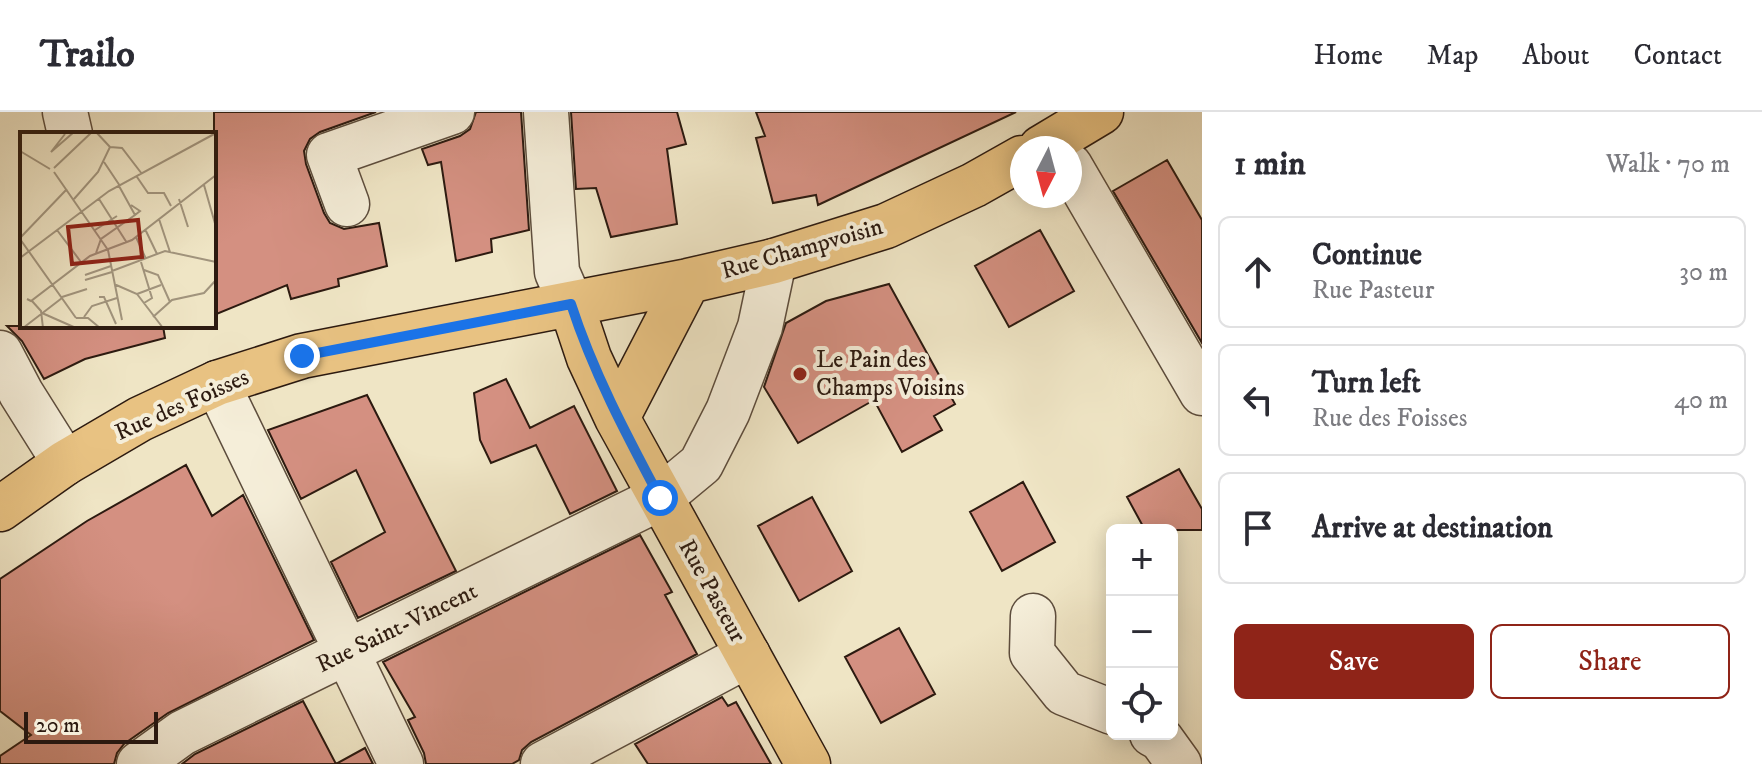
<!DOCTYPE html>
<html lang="en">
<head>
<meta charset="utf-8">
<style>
  body { margin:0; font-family:"IM FELL DW Pica",serif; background:#f2f2f3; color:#2b2b33 }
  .controls { position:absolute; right:24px; bottom:24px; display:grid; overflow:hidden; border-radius:12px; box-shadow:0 4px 20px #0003 }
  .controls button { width:72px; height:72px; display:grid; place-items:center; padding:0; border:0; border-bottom:2px solid #e1e1e2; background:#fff; color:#2b2b33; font:40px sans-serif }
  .compass { position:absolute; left:1010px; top:24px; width:72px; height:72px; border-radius:50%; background:#fff; box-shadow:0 4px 20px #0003; rotate:186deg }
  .scale { position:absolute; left:24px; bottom:20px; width:134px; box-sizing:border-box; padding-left:8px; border:4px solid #2c1a10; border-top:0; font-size:22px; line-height:28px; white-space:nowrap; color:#2c1a10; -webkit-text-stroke:6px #f5eed9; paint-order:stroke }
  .stop { position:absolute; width:24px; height:24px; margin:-18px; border:6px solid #1a73e8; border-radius:50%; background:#fff }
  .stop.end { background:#1a73e8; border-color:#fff; box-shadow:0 2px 8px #0008 }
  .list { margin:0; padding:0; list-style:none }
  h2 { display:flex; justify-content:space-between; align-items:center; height:104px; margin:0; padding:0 32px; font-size:34px }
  h2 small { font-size:26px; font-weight:400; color:#7c7c81 }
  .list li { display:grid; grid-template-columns:52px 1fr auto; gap:24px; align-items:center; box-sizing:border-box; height:112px; margin:0 16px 16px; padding:0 16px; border:2px solid #e1e1e2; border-radius:12px }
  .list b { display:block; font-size:30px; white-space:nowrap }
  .list p { margin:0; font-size:26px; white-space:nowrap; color:#7c7c81 }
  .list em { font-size:26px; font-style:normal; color:#7c7c81 }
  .actions { display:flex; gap:16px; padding:24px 32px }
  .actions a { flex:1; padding:18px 0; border:2px solid #8f2418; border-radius:12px; text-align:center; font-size:28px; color:#8f2418 }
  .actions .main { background:#8f2418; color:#fff }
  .icon { flex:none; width:44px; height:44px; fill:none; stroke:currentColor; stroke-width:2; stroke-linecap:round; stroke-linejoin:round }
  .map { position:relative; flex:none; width:1202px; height:652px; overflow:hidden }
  header { display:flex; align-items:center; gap:48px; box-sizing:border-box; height:112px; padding:0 40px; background:#fff; border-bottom:2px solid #e1e1e2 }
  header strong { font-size:38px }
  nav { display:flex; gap:44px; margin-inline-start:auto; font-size:28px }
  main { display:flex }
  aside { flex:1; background:#fff }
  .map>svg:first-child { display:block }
</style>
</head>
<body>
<header>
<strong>Trailo</strong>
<nav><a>Home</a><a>Map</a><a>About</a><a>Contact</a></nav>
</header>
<main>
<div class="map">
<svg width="1202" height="652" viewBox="0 0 1202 652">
  <rect width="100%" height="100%" fill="#efe5c5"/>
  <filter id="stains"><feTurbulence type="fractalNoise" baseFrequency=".0025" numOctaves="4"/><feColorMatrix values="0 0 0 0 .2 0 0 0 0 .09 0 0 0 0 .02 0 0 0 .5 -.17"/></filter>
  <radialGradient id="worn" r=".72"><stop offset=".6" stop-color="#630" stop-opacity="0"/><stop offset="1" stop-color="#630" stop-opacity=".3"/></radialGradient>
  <path fill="#d49081" stroke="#2c1a10" stroke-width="2" d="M 214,0 L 376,0 L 320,20 L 310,27 L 304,39 L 306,52 L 324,101 L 330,111 L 344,117 L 379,111 L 387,154 L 338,167 L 339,174 L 291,187 L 287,173 L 214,203 Z
    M 476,0 L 521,0 L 529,118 L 491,127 L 492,140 L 456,149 L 441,50 L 428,53 L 422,37 L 460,24 L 470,17 Z
    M 571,0 L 677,0 L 686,32 L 667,37 L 677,112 L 611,125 L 596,76 L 576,77 Z
    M 756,0 L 1016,0 L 818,93 L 816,83 L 773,91 L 756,26 L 765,24 Z
    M 1167,48 L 1202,108 L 1202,231 L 1113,79 Z
    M 1040,118 L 1074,179 L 1009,215 L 975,154 Z
    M 889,172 L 955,292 L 934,304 L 942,318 L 902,340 L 874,288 L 798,331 L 764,275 L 786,211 L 826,189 Z
    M 7,214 L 163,214 L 165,226 L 85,247 L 44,267 L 22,229 Z
    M 506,267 L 530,316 L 574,294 L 617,379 L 570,402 L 536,333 L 491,351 L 480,328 L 474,281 Z
    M 367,283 L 456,459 L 358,506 L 331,450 L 385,420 L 356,358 L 301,387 L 268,318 Z
    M 186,353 L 212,404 L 243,383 L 314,528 L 168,601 L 124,632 L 117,641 L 114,652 L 0,652 L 0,644 L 31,623 L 0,599 L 0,467 L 87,409 Z
    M 1179,357 L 1202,397 L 1202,418 L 1145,418 L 1127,385 Z
    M 1023,370 L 1055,430 L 1002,459 L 970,400 Z
    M 812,385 L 852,459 L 799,489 L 758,414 Z
    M 640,423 L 672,480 L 665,483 L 697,542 L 531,630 L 522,638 L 519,648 L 512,652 L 426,652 L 424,641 L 408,608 L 415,605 L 383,550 Z
    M 899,516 L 935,582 L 881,611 L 845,545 Z
    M 722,585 L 728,594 L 736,590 L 771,652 L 648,652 L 635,632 Z
    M 303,589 L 336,652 L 182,652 L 195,642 Z
    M 365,636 L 373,652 L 336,652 Z"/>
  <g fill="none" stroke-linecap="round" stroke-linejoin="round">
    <g stroke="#5d4d3d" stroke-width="47">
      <path id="minor" d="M 65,0 L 70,22
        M 546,0 L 557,160 L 571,192
        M 1070,54 L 1202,281
        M 347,92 L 329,43 L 452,0
        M 0,241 L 21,281 L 65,351
        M 217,271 L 401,652
        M 1033,504 L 1032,541 L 1064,581 L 1112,600
        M 1152,622 L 1161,627 L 1179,652
        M 139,652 L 182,621 L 660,386 L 701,352 L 728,299 L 760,215 L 774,149
        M 543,652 L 748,543"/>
    </g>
    <g stroke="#2c1a10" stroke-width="47">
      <path id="major" d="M 1041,36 L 1101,0
        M 571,192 L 589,246 L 617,306 L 808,652
        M 617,306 L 688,169
        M 0,397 L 65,351 L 140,307 L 217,271 L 302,244 L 688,169 L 774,149 L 886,114 L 974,73 L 1022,46"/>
    </g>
    <use href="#minor" stroke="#f5eed9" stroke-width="44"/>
    <use href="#major" stroke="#e8c282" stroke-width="44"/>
  </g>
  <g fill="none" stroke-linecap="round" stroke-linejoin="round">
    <path stroke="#1a73e8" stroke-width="10" d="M 302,244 L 571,192 C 593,260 626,322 660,386"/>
  </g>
  <circle fill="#8f2418" stroke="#f5eed9" stroke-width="3" cx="800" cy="262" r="8"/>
  <g text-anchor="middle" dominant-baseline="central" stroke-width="8" stroke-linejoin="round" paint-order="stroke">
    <g font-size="24" fill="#2c1a10" stroke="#f5eed9">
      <text transform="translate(802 137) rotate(-16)">Rue Champvoisin</text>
      <text transform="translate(182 293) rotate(-24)">Rue des Foisses</text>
      <text transform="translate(712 479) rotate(61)">Rue Pasteur</text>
      <text transform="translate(397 516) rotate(-26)">Rue Saint-Vincent</text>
    </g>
    <g font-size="24" fill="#2c1a10" stroke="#f5eed9" text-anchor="start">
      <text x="816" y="248">Le Pain des<tspan x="816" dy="28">Champs Voisins</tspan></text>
    </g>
  </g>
  <g transform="translate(20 20)">
    <rect width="196" height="196" fill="#efe5c5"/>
    <path fill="none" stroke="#a1947d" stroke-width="2" d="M 45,2 L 31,20 L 54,0M 90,15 L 102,16 L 122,42M 0,19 L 30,37M 84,30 L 100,54M 34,36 L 72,0M 34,40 L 88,118M 117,45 L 128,61 L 144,61 L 151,74M 184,53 L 196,95M 99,54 L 115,83 L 120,79 L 111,73M 54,67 L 78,40 L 90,15 L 76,0M 79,67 L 107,111M 159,67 L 168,95M 139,87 L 150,120M 125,97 L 137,122M 37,98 L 61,130M 75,98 L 97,84M 116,105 L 126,127M 0,106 L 47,57M 0,107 L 56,186M 88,118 L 102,188M 76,121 L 81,107 L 115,83M 0,126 L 89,59 L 196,1M 121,130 L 132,166 L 124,171M 124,138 L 138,143 L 150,170M 92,139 L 145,119 L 196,130M 65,143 L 91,134M 65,148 L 92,140M 94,152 L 117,162 L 143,196M 117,162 L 141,153M 42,165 L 67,157M 79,165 L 84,165 L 96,192M 7,167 L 11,169 L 70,124 L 112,108 L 196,43M 12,169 L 21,179 L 23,196M 22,181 L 56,196M 64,185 L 72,174 L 97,166M 133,185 L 152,168 L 184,161 L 196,148M 56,186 L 68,186 L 80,196M 3,196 L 42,166"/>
    <path fill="#8f2418" fill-opacity="0.15" stroke="#8f2418" stroke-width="4" d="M 118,88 L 122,125 L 52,132 L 48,95 Z"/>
    <rect width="196" height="196" fill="none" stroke="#2c1a10" stroke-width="4"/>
  </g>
  <rect width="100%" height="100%" filter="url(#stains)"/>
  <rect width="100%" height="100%" fill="url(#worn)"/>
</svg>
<div class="controls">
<button>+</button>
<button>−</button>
<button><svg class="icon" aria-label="locate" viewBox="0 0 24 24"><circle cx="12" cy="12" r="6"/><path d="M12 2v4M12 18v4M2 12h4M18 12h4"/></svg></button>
</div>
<svg class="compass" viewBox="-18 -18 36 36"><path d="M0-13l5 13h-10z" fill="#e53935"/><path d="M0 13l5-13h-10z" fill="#7c7c81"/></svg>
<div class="scale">20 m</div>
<div class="stop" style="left:660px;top:386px"></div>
<div class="stop end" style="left:302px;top:244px"></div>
</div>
<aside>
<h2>1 min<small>Walk · 70 m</small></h2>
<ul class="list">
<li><svg class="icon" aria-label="ahead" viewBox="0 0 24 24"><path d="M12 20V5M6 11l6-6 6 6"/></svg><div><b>Continue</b><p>Rue Pasteur</p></div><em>30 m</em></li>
<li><svg class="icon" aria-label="left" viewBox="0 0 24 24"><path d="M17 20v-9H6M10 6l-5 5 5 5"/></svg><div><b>Turn left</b><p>Rue des Foisses</p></div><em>40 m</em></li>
<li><svg class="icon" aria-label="arrive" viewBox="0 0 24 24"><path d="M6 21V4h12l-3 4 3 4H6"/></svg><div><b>Arrive at destination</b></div></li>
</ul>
<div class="actions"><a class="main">Save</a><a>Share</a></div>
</aside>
</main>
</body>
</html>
